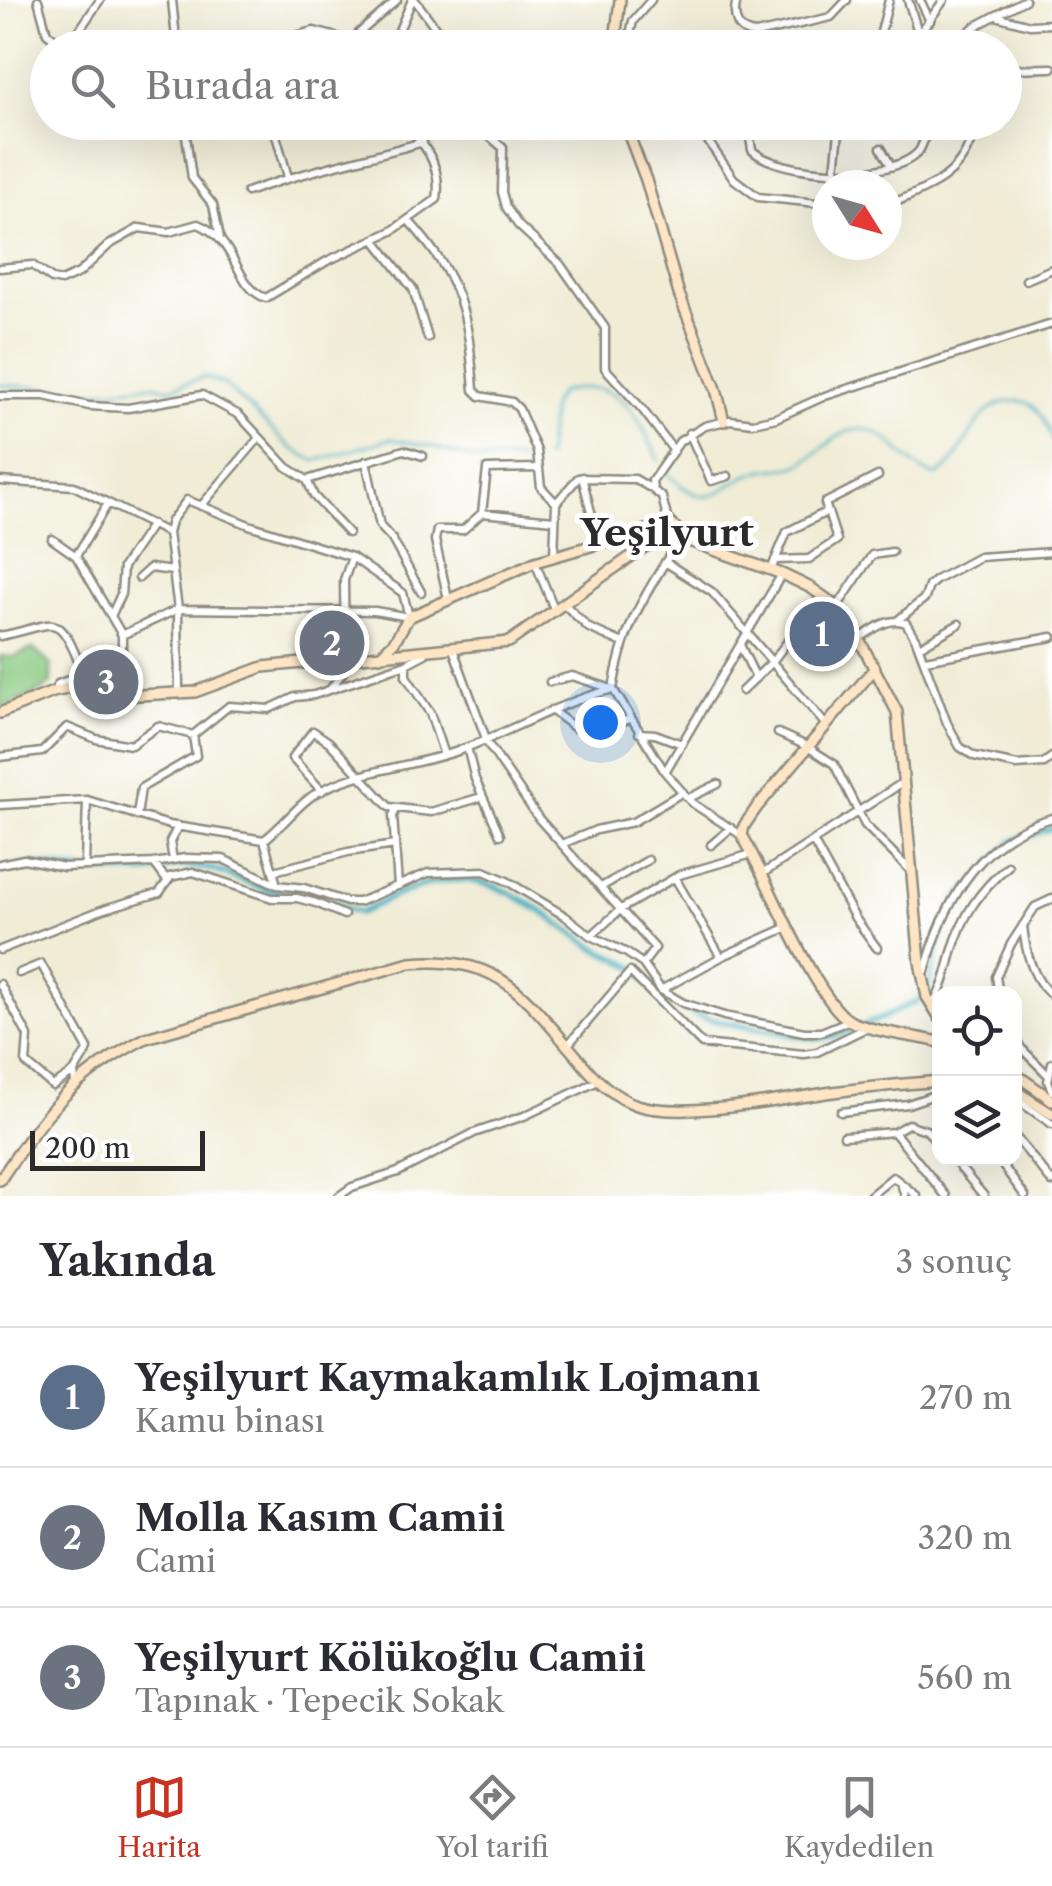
<!DOCTYPE html>
<html lang="tr">
<head>
<meta charset="utf-8">
<style>
  body { margin:0; font-family:"Libre Caslon Text",serif; background:#f7f7f7; color:#2b2b33 }
  .controls { position:absolute; right:30px; bottom:30px; display:grid; overflow:hidden; border-radius:20px; box-shadow:0 10px 40px #0002 }
  .controls button { width:90px; height:90px; display:grid; place-items:center; padding:0; border:0; border-bottom:2px solid #e1e1e2; background:#fff; color:#2b2b33; font:50px sans-serif }
  .compass { position:absolute; left:812px; top:170px; width:90px; height:90px; border-radius:50%; background:#fff; box-shadow:0 10px 40px #0002; rotate:127deg }
  .scale { position:absolute; left:30px; bottom:25px; width:175px; box-sizing:border-box; padding-left:10px; border:5px solid #2b2b2b; border-top:0; font-size:28px; line-height:35px; white-space:nowrap; color:#2b2b2b; -webkit-text-stroke:8px #fff; paint-order:stroke }
  .you { position:absolute; left:600px; top:722px; width:35px; height:35px; margin:-25px; border:8px solid #fff; border-radius:50%; background:#1a73e8; box-shadow:0 0 0 15px #1a73e833 }
  .badge { display:grid; place-items:center; width:65px; height:65px; border-radius:50%; background:#c8321e; color:#fff; font-size:32px; font-weight:700 }
  .pin { position:absolute; translate:-50% -50%; border:5px solid #fff; box-shadow:0 2px 10px #0006 }
  .list { margin:0; padding:0; list-style:none }
  h2 { display:flex; justify-content:space-between; align-items:center; height:130px; margin:0; padding:0 40px; font-size:42px }
  h2 small { font-size:32px; font-weight:400; color:#7c7c81 }
  .list li { display:grid; grid-template-columns:65px 1fr auto; gap:30px; align-items:center; box-sizing:border-box; height:140px; padding:0 40px; border-top:2px solid #e1e1e2 }
  .list b { display:block; font-size:38px; white-space:nowrap }
  .list p { margin:0; font-size:32px; white-space:nowrap; color:#7c7c81 }
  .list em { font-size:32px; font-style:normal; color:#7c7c81 }
  .icon { flex:none; width:55px; height:55px; fill:none; stroke:currentColor; stroke-width:2; stroke-linecap:round; stroke-linejoin:round }
  .map { position:relative; flex:none; width:1052px; height:1196px; overflow:hidden }
  .search { position:absolute; background:#fff; box-shadow:0 10px 40px #0002; left:30px; right:30px; top:30px; height:110px; display:flex; align-items:center; gap:25px; box-sizing:border-box; padding:0 35px; border-radius:55px; color:#7c7c81; font-size:38px }
  .sheet { height:550px; background:#fff }
  nav { display:flex; justify-content:space-around; align-items:center; box-sizing:border-box; height:140px; border-top:2px solid #e1e1e2; background:#fff; font-size:28px; color:#7c7c81 }
  nav a { display:grid; justify-items:center; gap:5px }
  nav .on { color:#c8321e }
  .map>svg:first-child { display:block }
</style>
</head>
<body>
<div class="map">
<svg width="1052" height="1196" viewBox="0 0 1052 1196">
  <rect width="100%" height="100%" fill="#fff"/>
  <filter id="ink" filterUnits="userSpaceOnUse"><feTurbulence type="fractalNoise" baseFrequency=".01" numOctaves="2"/><feDisplacementMap in="SourceGraphic" scale="20" xChannelSelector="R" yChannelSelector="G"/><feConvolveMatrix kernelMatrix="1 2 1 2 8 2 1 2 1" color-interpolation-filters="sRGB"/></filter>
  <filter id="wash" filterUnits="userSpaceOnUse"><feTurbulence type="fractalNoise" baseFrequency=".0048" numOctaves="4" result="noise"/><feDisplacementMap in="SourceGraphic" scale="40" xChannelSelector="R" yChannelSelector="G"/><feGaussianBlur stdDeviation="2.25" result="paint"/><feColorMatrix in="noise" values="0 0 0 0 0 0 0 0 0 0 0 0 0 0 0 0 0 1.4 0 .05"/><feComposite in="paint" operator="in"/></filter>
  <g filter="url(#wash)">
    <rect width="100%" height="100%" fill="#f0ecd6"/>
    <path fill="#89c980" stroke="#5a7a56" stroke-width="2.5" d="M 33,649 L 51,665 L 51,683 L 45,689 L 0,710 L 0,656 L 13,657 Z"/>
    <g fill="none" stroke-linecap="round" stroke-linejoin="round">
      <path stroke="#43b0c1" stroke-width="2.5" d="M 0,385 L 39,387 L 72,394 L 151,385 L 171,388 L 205,377 L 224,384 L 291,448 L 315,461 L 390,439 L 430,446 L 479,460 L 533,459
        M 543,458 L 546,457 L 552,405 L 559,393 C 621,374 635,411 659,460
        M 665,471 C 716,522 714,482 764,470 C 777,467 790,470 802,463 C 820,453 840,429 859,429 C 889,428 907,469 936,476 C 969,458 972,398 1019,401 C 1038,402 1046,424 1052,440"/>
      <path stroke="#43b0c1" stroke-width="6" d="M 0,872 L 9,868 L 38,865 L 84,872 L 148,872 L 180,865 L 212,869 L 268,890 L 321,899 L 361,913 C 468,853 498,881 589,944 C 603,954 624,958 636,970 C 648,981 655,993 669,1001 C 703,1023 741,1025 779,1032 C 791,1034 805,1038 817,1038 C 844,1038 892,1013 917,1001 L 928,989 L 941,933
        M 954,903 L 1013,841 L 1052,828"/>
    </g>
  </g>
  <g filter="url(#ink)">
    <g fill="none" stroke-linecap="round" stroke-linejoin="round">
      <g stroke="#8e8c80" stroke-width="11">
        <path id="street" d="M 38,0 L 47,33 L 63,45 L 72,41 L 100,0
          M 172,0 L 177,48
          M 415,0 L 443,38 L 500,38 L 523,48
          M 737,0 C 732,17 736,33 756,34 L 831,17 L 847,0
          M 908,0 L 923,48
          M 920,0 L 930,21
          M 999,17 L 1030,25 L 1052,24
          M 919,34 L 944,0
          M 295,48 L 287,38 L 314,31 L 356,42
          M 359,48 L 358,34 L 397,0
          M 395,48 L 394,42 L 412,0
          M 627,48 L 633,21 L 651,0
          M 873,48 L 880,36 L 889,0
          M 951,48 L 974,27 L 1025,0
          M 1004,69 L 1052,68
          M 184,122 L 192,178 L 213,205 L 220,238
          M 473,122 L 503,148 L 502,192 L 506,207 L 518,225 L 560,264 L 605,328 L 605,368 L 642,409 L 674,451
          M 699,122 L 701,131 L 734,179 L 758,197 L 827,204
          M 756,122 L 750,138 L 752,150 C 778,176 893,183 919,151 C 922,147 923,141 926,136 L 922,122
          M 273,125 L 288,177
          M 881,148 L 891,166
          M 835,171 L 840,122
          M 247,192 C 304,171 364,159 423,142
          M 887,206 C 923,189 955,182 970,143 L 961,122
          M 408,220 C 462,280 468,312 474,390 L 480,396 L 512,402 L 519,409 L 537,451 L 541,487 L 556,503
          M 374,239 L 413,289 L 428,338
          M 0,268 L 32,265 L 52,279 L 61,281 L 79,273 L 109,245 L 139,228 L 169,232 L 198,224 C 238,240 235,288 266,298 L 327,261 L 392,231 L 437,199 C 442,166 425,142 401,122
          M 1026,280 L 1052,269
          M 0,396 L 44,396 L 89,406 L 128,408 L 202,395 L 239,415 L 287,467 L 307,480 L 314,496 L 348,533
          M 689,433 L 711,481 L 728,476
          M 366,461 L 380,526 L 392,539 L 421,592
          M 582,477 L 599,543
          M 307,480 L 404,450 L 423,456
          M 0,481 L 74,486 L 168,533
          M 201,506 L 259,438
          M 482,513 L 487,469 L 539,468
          M 668,521 L 662,497 L 653,490 L 652,481 L 680,441 L 705,426 L 730,420 L 753,423 L 776,418 L 825,396 L 1052,324
          M 680,538 C 646,595 624,621 613,689 L 665,772 L 692,803 L 741,835
          M 52,539 L 76,556 L 122,635 L 122,696
          M 76,556 L 107,505
          M 554,556 L 556,503 L 578,478 L 635,479 L 652,489
          M 775,560 L 809,559 L 837,540 L 825,503 L 878,476
          M 535,562 L 555,611
          M 665,562 L 712,592 L 826,725
          M 771,570 L 787,532 L 826,512
          M 139,578 L 150,568 L 173,571
          M 448,599 L 435,540 L 437,530 L 463,530 L 482,513 L 554,520
          M 564,604 L 589,628 L 623,643
          M 837,607 L 872,555 L 892,552
          M 112,614 L 121,594 L 123,567 L 152,524
          M 898,620 L 925,598 L 929,586 L 936,580 L 979,557 L 1052,552
          M 122,635 L 178,609 L 375,611 L 409,617 L 403,593 L 352,557 L 249,525 L 187,500 L 171,521 L 168,533 L 178,609 L 179,693
          M 0,636 C 55,626 57,606 81,668 L 76,677 L 58,684 L 54,692
          M 859,639 C 873,629 889,616 906,623 L 916,640 L 947,723 L 960,747 L 974,756 L 1017,765 L 1044,763 L 1052,757
          M 741,647 L 756,678
          M 919,647 L 959,624
          M 453,649 L 488,744 L 539,819 L 655,948 L 643,964
          M 425,654 L 406,664 L 406,676 L 430,713 L 444,755
          M 345,658 L 344,580 L 352,557
          M 925,660 L 1052,637
          M 550,682 L 572,676 L 612,689
          M 331,688 L 354,658
          M 742,691 L 772,662 L 822,596
          M 551,710 L 575,728 L 584,729 L 602,719 L 621,722 L 629,719
          M 639,733 L 655,734 L 682,744
          M 778,733 L 809,747
          M 467,747 L 475,779 L 500,835
          M 809,748 L 834,764 L 865,825 L 910,870
          M 0,757 L 42,752 L 67,727 L 96,739 L 131,745 L 158,726 L 193,735
          M 665,772 L 782,574
          M 322,791 L 292,758 L 313,731 L 329,742 L 389,807 L 431,812 L 482,797
          M 689,798 L 718,784
          M 0,805 L 87,800 L 169,825 L 264,840 C 282,827 298,804 315,794 C 350,772 414,766 455,752 C 509,733 557,703 613,689
          M 396,809 L 393,816 L 398,886
          M 137,816 L 141,788 L 196,756 L 193,735 L 229,706 L 269,709 L 295,697 L 314,695 L 406,664
          M 264,840 L 277,885
          M 814,843 L 855,918 L 877,948
          M 562,844 L 596,830 L 633,822 L 683,792
          M 711,845 L 731,828
          M 173,860 L 170,842 L 178,826
          M 154,863 L 165,878 L 193,872 L 272,898 L 297,898 L 316,903 L 344,915
          M 0,864 L 24,859 L 64,867 L 154,863 L 185,858 L 223,859 L 277,885 L 304,888 L 347,902 L 359,902 L 428,873 L 484,871 L 507,881 L 565,916 L 591,936 L 627,953 L 643,964 L 661,990 L 683,1003 L 724,1016 L 804,1032 L 821,1032 L 848,1021
          M 85,865 L 87,800
          M 274,871 L 348,852 L 395,845
          M 762,874 L 902,783
          M 675,878 L 721,957
          M 601,887 L 648,860
          M 1023,925 C 1025,948 1032,981 1052,995
          M 591,936 L 621,909 L 679,875 L 752,854
          M 0,950 L 104,909 L 159,893 L 170,878
          M 19,973 L 41,964 L 88,1049 L 74,1072 L 75,1083
          M 924,975 C 942,906 978,838 1052,818
          M 0,984 L 28,1036 L 26,1063 L 53,1086 L 74,1072
          M 661,990 L 721,957 L 788,927
          M 999,994 L 996,977 L 1011,944 L 1035,907 L 1052,899
          M 932,1004 C 944,988 947,971 952,952 C 963,915 979,891 1008,866
          M 1014,1036 L 1021,1048 L 1048,1075
          M 567,1046 L 630,972 L 702,1044 L 804,1054 L 817,1052 L 866,1028
          M 1052,1063 L 1048,1081 L 1052,1091
          M 1014,1098 L 1052,1124
          M 841,1112 L 908,1104 L 940,1093
          M 894,1132 L 946,1196
          M 1014,1135 L 1052,1182
          M 844,1136 L 894,1132 L 908,1124 L 926,1130 L 940,1144
          M 952,1158 L 984,1196
          M 997,1158 L 1025,1196
          M 339,1196 L 352,1187 L 398,1172 L 474,1133 L 524,1116 L 598,1081
          M 870,1196 L 893,1177 L 901,1183
          M 905,1196 L 901,1183 L 917,1196"/>
      </g>
      <g stroke="#8e8c80" stroke-width="14">
        <path id="secondary" d="M 614,48 L 620,0
          M 624,122 L 646,180 L 679,294 L 716,389 L 724,421
          M 657,529 L 668,521 L 678,530 L 680,538
          M 380,656 L 394,642 L 409,617 L 535,562 L 657,527
          M 875,668 L 757,807 L 744,826 L 742,835 C 765,874 816,1002 850,1021 C 865,1030 918,1037 940,1042
          M 0,713 L 53,692 L 86,685 L 122,696 L 195,692 L 263,667 L 509,642 L 646,546 L 680,538 L 782,574 L 811,588 L 831,602 L 859,639 L 897,712 L 920,962 L 927,997 L 940,1018
          M 1014,1073 L 1052,1100
          M 1014,1090 L 1052,1114
          M 0,1180 C 45,1113 73,1075 146,1038 L 410,963 C 501,955 524,996 578,1058 C 593,1077 613,1097 637,1105 C 685,1120 782,1099 833,1092 C 869,1087 904,1084 940,1081"/>
      </g>
      <use href="#street" stroke="#fff" stroke-width="6"/>
      <use href="#secondary" stroke="#fde5c5" stroke-width="9"/>
    </g>
  </g>
  <g text-anchor="middle" dominant-baseline="central" stroke-width="10" stroke-linejoin="round" paint-order="stroke">
    <g font-size="38" font-weight="bold" fill="#2b2b2b" stroke="#fff">
      <text x="667" y="532">Yeşilyurt</text>
    </g>
  </g>
</svg>
<div class="controls">
<button><svg class="icon" aria-label="locate" viewBox="0 0 24 24"><circle cx="12" cy="12" r="6"/><path d="M12 2v4M12 18v4M2 12h4M18 12h4"/></svg></button>
<button><svg class="icon" aria-label="layers" viewBox="0 0 24 24"><path d="M12 4l9 5-9 5-9-5zM3 14l9 5 9-5"/></svg></button>
</div>
<svg class="compass" viewBox="-18 -18 36 36"><path d="M0-13l5 13h-10z" fill="#e53935"/><path d="M0 13l5-13h-10z" fill="#7c7c81"/></svg>
<div class="scale">200 m</div>
<div class="you"></div>
<div class="pin badge" style="left:822px;top:634px;background:#5c6f8a">1</div>
<div class="pin badge" style="left:332px;top:643px;background:#6b7280">2</div>
<div class="pin badge" style="left:106px;top:682px;background:#6b7280">3</div>
<div class="search"><svg class="icon" aria-label="search" viewBox="0 0 24 24"><circle cx="10" cy="10" r="6"/><path d="M15 15l6 6"/></svg>Burada ara</div>
</div>
<section class="sheet">
<h2>Yakında<small>3 sonuç</small></h2>
<ul class="list">
<li><span class="badge" style="background:#5c6f8a">1</span><div><b>Yeşilyurt Kaymakamlık Lojmanı</b><p>Kamu binası</p></div><em>270 m</em></li>
<li><span class="badge" style="background:#6b7280">2</span><div><b>Molla Kasım Camii</b><p>Cami</p></div><em>320 m</em></li>
<li><span class="badge" style="background:#6b7280">3</span><div><b>Yeşilyurt Kölükoğlu Camii</b><p>Tapınak · Tepecik Sokak</p></div><em>560 m</em></li>
</ul>
</section>
<nav>
<a class="on"><svg class="icon" aria-label="map" viewBox="0 0 24 24"><path d="M3 6l6-2 6 2 6-2v14l-6 2-6-2-6 2zM9 4v14M15 6v14"/></svg>Harita</a>
<a><svg class="icon" aria-label="directions" viewBox="0 0 24 24"><path d="M12 3l9 9-9 9-9-9zM9 14v-3h6M13 9l2 2-2 2"/></svg>Yol tarifi</a>
<a><svg class="icon" aria-label="saved" viewBox="0 0 24 24"><path d="M7 4h10v16l-5-4-5 4z"/></svg>Kaydedilen</a>
</nav>
</body>
</html>
